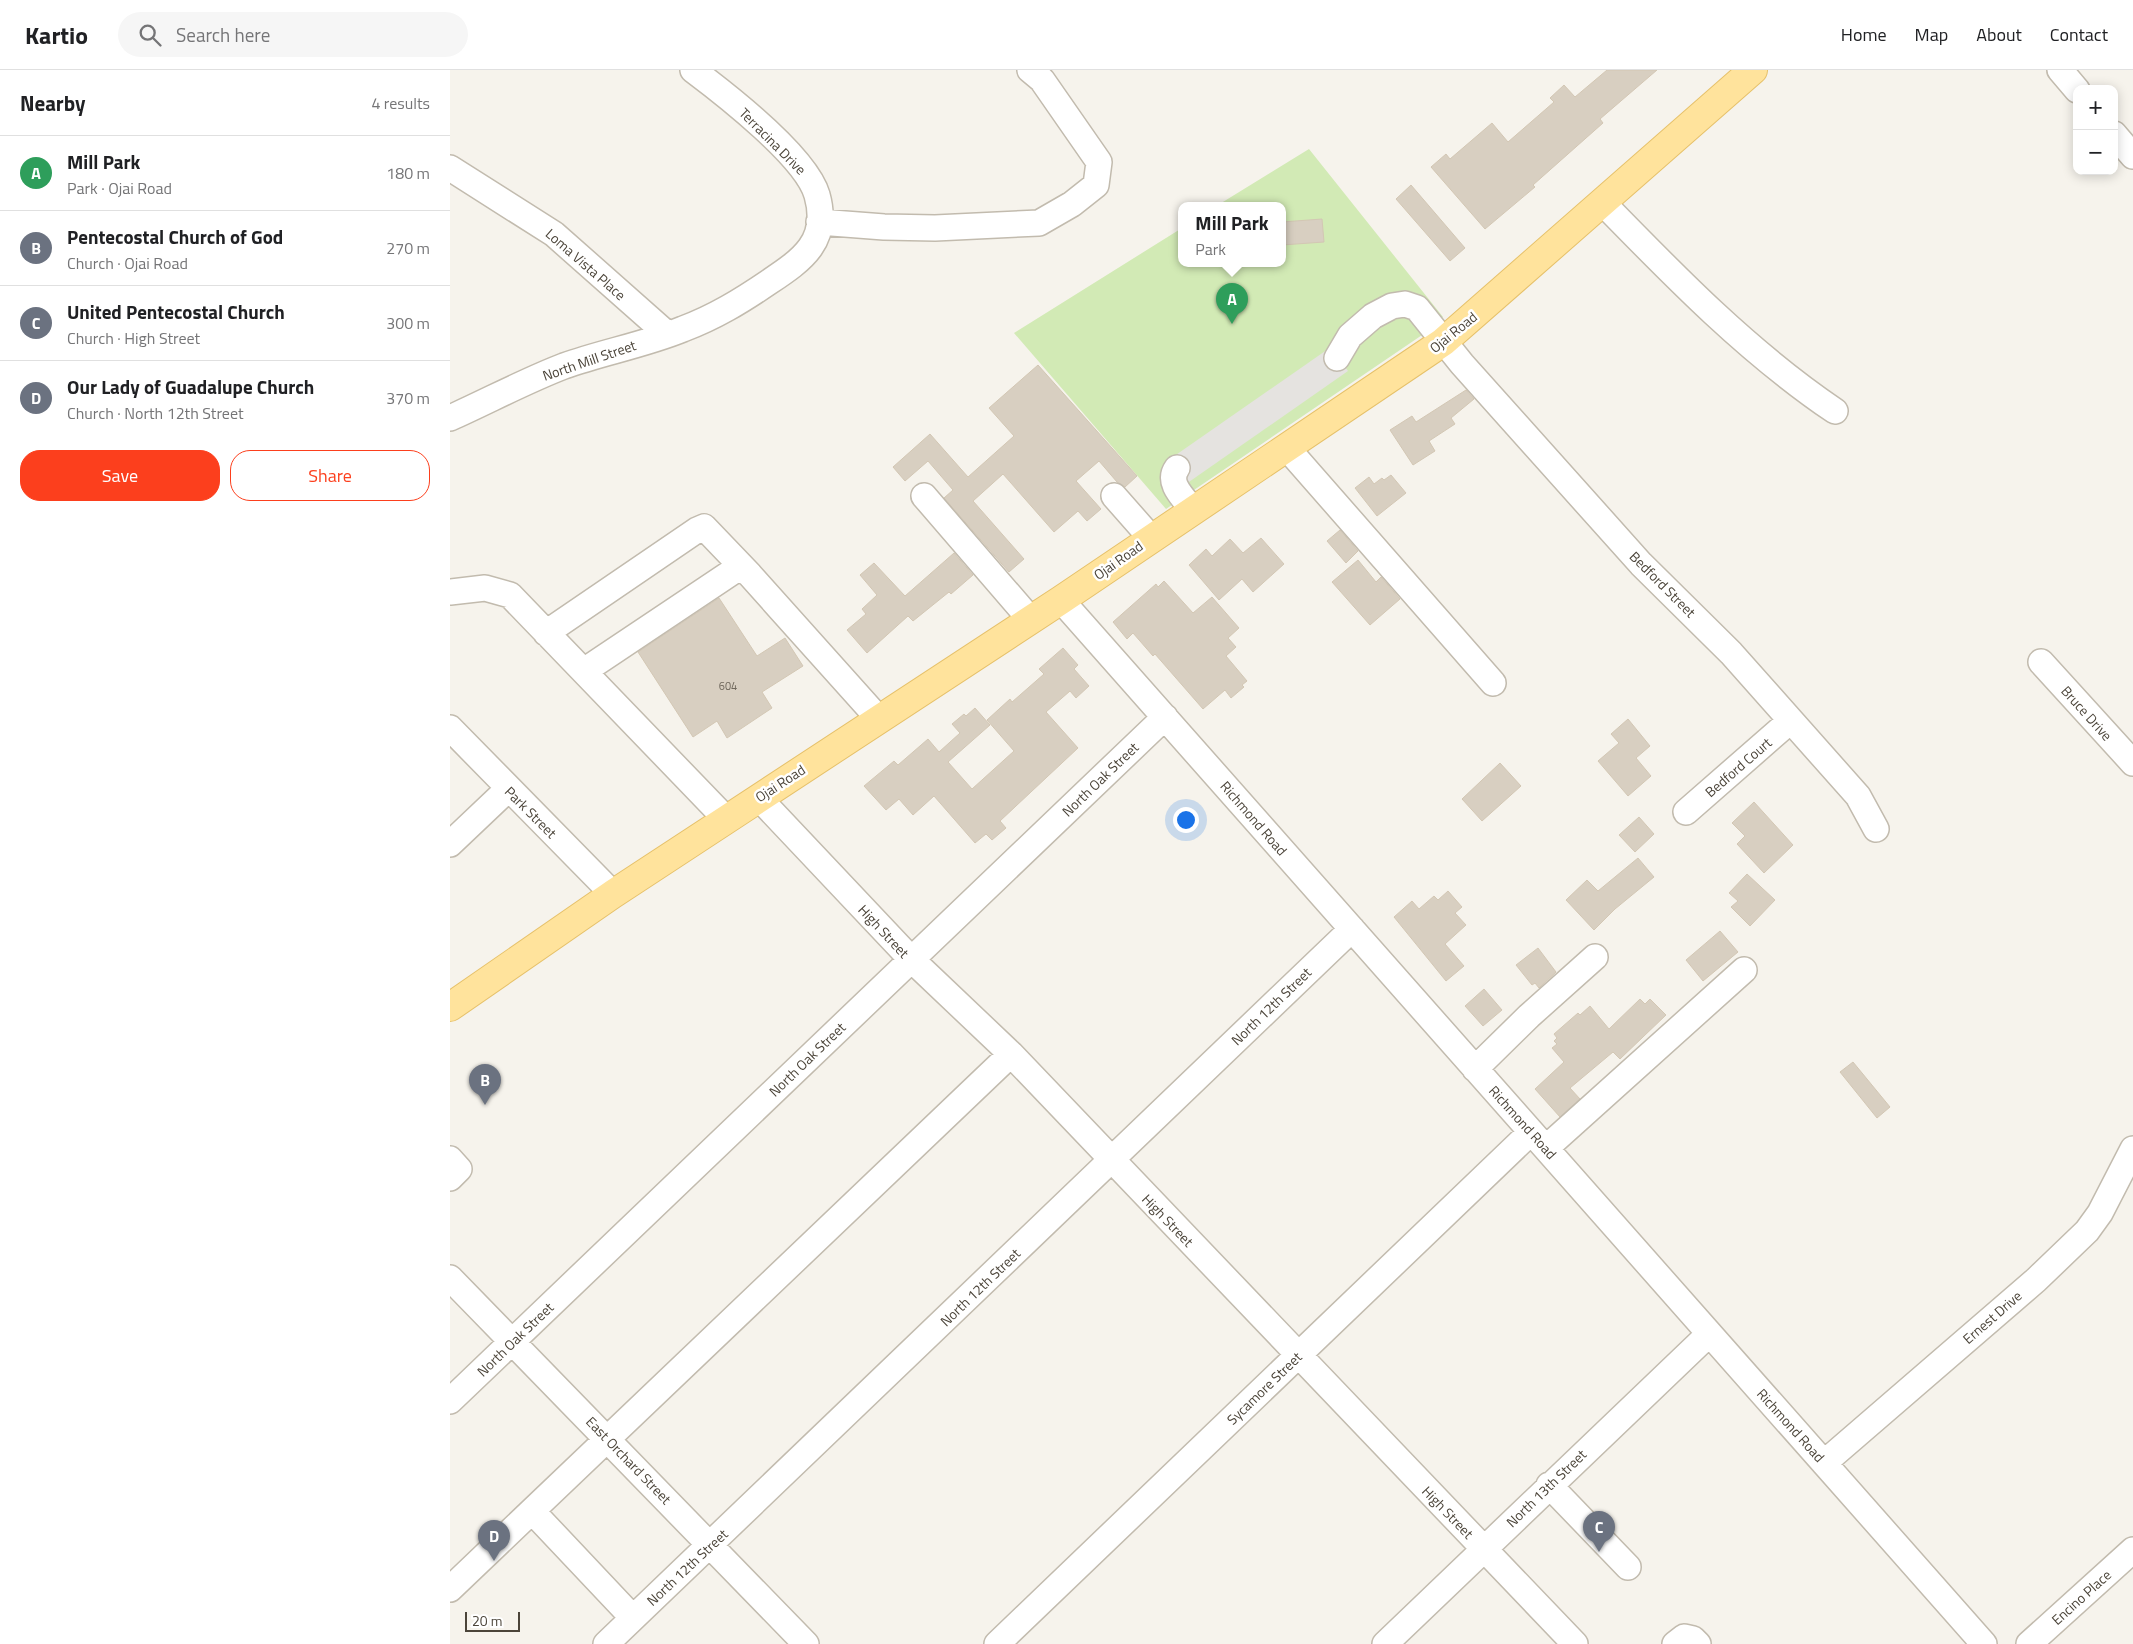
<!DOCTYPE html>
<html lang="en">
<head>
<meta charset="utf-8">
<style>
  body { margin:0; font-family:"Titillium Web",sans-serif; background:#f6f6f6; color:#202124 }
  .controls { position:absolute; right:15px; top:15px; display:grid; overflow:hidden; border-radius:10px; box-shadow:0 2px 12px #0003 }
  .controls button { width:45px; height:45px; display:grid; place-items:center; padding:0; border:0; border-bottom:1px solid #e0e0e0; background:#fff; color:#202124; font:25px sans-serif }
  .scale { position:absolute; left:15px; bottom:12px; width:55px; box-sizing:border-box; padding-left:5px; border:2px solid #4b4439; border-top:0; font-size:14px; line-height:18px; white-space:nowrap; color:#4b4439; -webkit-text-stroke:4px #fff; paint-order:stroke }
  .you { position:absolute; left:735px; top:749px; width:18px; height:18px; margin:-12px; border:4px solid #fff; border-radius:50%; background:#1a73e8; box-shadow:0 0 0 8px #1a73e833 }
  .badge { display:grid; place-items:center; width:32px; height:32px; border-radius:50%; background:#fc3f1d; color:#fff; font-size:16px; font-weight:700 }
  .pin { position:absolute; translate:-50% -41px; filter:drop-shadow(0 1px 2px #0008) }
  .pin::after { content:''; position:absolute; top:26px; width:18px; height:15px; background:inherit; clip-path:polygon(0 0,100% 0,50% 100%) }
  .popup { position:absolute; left:728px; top:132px; width:108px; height:65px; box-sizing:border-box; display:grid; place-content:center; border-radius:10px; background:#fff; filter:drop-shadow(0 1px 4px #0005); font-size:16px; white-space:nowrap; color:#757577 }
  .popup b { font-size:19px; color:#202124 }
  .popup::after { content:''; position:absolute; left:50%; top:100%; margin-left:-10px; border:10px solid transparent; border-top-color:#fff }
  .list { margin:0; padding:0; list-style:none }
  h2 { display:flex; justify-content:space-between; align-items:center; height:65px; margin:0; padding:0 20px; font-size:21px }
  h2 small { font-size:16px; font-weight:400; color:#757577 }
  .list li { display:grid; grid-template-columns:32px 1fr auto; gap:15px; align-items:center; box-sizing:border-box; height:75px; padding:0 20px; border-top:1px solid #e0e0e0 }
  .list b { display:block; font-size:19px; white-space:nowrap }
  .list p { margin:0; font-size:16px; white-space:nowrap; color:#757577 }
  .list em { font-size:16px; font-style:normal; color:#757577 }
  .actions { display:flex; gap:10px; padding:15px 20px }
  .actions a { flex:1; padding:11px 0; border:1px solid #fc3f1d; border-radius:20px; text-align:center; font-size:18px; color:#fc3f1d }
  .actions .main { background:#fc3f1d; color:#fff }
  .icon { flex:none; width:28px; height:28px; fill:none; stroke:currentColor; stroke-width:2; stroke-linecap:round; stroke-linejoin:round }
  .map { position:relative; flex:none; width:1683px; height:1574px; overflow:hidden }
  header { display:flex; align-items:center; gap:30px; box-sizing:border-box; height:70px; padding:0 25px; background:#fff; border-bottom:1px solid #e0e0e0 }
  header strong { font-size:24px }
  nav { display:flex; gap:28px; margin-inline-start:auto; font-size:18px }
  .search { width:350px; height:45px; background:#f6f6f6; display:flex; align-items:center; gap:12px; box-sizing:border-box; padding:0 18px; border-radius:28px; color:#757577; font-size:19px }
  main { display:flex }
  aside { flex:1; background:#fff }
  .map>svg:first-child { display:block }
</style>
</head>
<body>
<header>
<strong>Kartio</strong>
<div class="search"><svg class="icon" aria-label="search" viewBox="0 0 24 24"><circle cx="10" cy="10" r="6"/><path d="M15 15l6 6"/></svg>Search here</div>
<nav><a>Home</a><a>Map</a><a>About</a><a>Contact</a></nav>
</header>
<main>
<aside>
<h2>Nearby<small>4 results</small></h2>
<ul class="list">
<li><span class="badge" style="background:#2e9e5b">A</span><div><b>Mill Park</b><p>Park · Ojai Road</p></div><em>180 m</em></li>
<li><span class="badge" style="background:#6b7280">B</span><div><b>Pentecostal Church of God</b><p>Church · Ojai Road</p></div><em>270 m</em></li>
<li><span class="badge" style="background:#6b7280">C</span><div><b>United Pentecostal Church</b><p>Church · High Street</p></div><em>300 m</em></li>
<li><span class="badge" style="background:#6b7280">D</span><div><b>Our Lady of Guadalupe Church</b><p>Church · North 12th Street</p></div><em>370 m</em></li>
</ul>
<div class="actions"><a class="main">Save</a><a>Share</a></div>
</aside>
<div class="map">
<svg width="1683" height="1574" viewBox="0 0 1683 1574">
  <rect width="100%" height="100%" fill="#f6f3ec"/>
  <path fill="#d2eab5" d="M 859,79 L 993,247 L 978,261 L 716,439 L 564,263 L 732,158 L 732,193 L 832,193 L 832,135 L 768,135 Z"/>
  <path fill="#e5e3e0" d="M 881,277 L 898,301 L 736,414 L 720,389 Z"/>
  <path fill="#d8cfc1" stroke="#d3c7b4" d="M 1157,0 L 1207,0 L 1150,49 L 1153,53 L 1083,115 L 1085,117 L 1035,159 L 981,97 L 996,84 L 1000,89 L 1042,53 L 1058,72 L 1104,32 L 1100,28 L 1114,15 L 1125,27 Z
    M 961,115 L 1015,178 L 1000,191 L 946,129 Z
    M 872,149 L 874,172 L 832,175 L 832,152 Z
    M 588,295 L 687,406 L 675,417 L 667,412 L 649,391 L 626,411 L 651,439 L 637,451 L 628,441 L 604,462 L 553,404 L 523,431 L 574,489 L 559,502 L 494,428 L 503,420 L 478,391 L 455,411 L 443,397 L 480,364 L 518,407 L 564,366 L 539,338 Z
    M 1016,320 L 1024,329 L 1001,348 L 1005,354 L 979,371 L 985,381 L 963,395 L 940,360 L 962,346 L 966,352 Z
    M 941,405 L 956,423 L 927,446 L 905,418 L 919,407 L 924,414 L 932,408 L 934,410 Z
    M 890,460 L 908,481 L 896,493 L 877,471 Z
    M 811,468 L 834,494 L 803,522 L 792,509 L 769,530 L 739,495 L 756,479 L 762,486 L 780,469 L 793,483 Z
    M 504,483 L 523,505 L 501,524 L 499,522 L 463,551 L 458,546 L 417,583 L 397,560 L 416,544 L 412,539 L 427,525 L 410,505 L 424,493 L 455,526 Z
    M 908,490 L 926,512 L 931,507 L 950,529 L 920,555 L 882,512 Z
    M 714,511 L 743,543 L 762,527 L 789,558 L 778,568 L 786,577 L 776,586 L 797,611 L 792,615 L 794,617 L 781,628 L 775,620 L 753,639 L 705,584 L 703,586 L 683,563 L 677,569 L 663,552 L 706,514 L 708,517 Z
    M 269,528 L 307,586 L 335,568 L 353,596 L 312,622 L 322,638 L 277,668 L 267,651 L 243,667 L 188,582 Z
    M 613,578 L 628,595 L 624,599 L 639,616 L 626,628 L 620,621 L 596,642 L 628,678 L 550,751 L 556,758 L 542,770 L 536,764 L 525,773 L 484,726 L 463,745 L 449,729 L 436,740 L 414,716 L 444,691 L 448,695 L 478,669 L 489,682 L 510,663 L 502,654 L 514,644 L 516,646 L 525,638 L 540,655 L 498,692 L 522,719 L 564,681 L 537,650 L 560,629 L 562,632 L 594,604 L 589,599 Z
    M 1178,649 L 1200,676 L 1186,688 L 1201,706 L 1178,726 L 1148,691 L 1169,673 L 1161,664 Z
    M 1050,693 L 1071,716 L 1032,751 L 1012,729 Z
    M 1304,732 L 1343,775 L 1314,803 L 1287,774 L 1295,766 L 1282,753 Z
    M 1189,747 L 1204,764 L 1185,782 L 1169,765 Z
    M 1188,788 L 1204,807 L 1165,839 L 1144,860 L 1116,830 L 1137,810 L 1148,821 Z
    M 1297,804 L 1325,830 L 1300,856 L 1281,837 L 1288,831 L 1279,823 Z
    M 998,821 L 1012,837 L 1005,843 L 1016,855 L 995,874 L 1014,896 L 996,911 L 944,847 L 962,831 L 969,839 L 984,826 L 988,830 Z
    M 1270,861 L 1288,882 L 1253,911 L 1236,890 Z
    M 1088,878 L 1106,902 L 1089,918 L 1085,913 L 1082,915 L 1066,895 Z
    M 1034,919 L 1052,940 L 1033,956 L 1015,936 Z
    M 1190,929 L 1195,934 L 1200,929 L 1216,945 L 1170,989 L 1163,982 L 1120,1018 L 1130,1029 L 1110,1047 L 1085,1019 L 1114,992 L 1102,978 L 1107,974 L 1104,971 L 1107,968 L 1104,964 L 1128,943 L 1130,945 L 1140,936 L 1159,959 Z
    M 1403,992 L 1440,1037 L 1427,1048 L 1390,1002 Z"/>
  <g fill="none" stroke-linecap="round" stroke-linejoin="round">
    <g stroke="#c2bbae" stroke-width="28">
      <path id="minor" d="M 1610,0 L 1627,20
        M 1664,64 L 1683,86
        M 0,98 L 104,164 L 217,264
        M 1153,133 C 1225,207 1299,283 1385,341
        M 369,152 L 434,157 L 485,158 L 589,153 L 622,134 L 646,115 L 649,92 L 592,10 L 580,0
        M 887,288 L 900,266 L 923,246 L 942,236 L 955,234 L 967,238 L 1012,294 L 1191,494 L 1281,583 L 1408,726 L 1426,759
        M 0,348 C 38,331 75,311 114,296 C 153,282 194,275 233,259 C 265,247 291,231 319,212 C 352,190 380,171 367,125 C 356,87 275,24 243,0
        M 837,378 L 1043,613
        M 727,398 C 716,413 734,428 743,440
        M 474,426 L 580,549
        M 664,426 L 701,468
        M 0,522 L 35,518 L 60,525 L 276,749
        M 611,530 L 1534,1574
        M 96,563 L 247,460 L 254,457 L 300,505 L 429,649
        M 1591,592 L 1683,693
        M 134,601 L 291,496
        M 0,658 L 163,824
        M 309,728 L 461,889 L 561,984 L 1125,1574
        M 1236,742 L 1340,651
        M 0,774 L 58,719
        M 1025,999 L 1079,946 L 1145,887
        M 1096,1078 L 1294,900
        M 0,1089 L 9,1099 L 0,1108
        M 0,1208 L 356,1574
        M 0,1331 L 715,647
        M 1374,1393 L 1586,1210 L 1637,1161 L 1650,1143 L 1683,1079
        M 1099,1415 L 1178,1497
        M 82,1441 L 183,1548
        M 0,1519 L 561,984
        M 156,1574 L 902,859
        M 547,1574 L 1081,1062
        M 935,1574 L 1259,1264
        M 1225,1574 L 1234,1567 L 1243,1569 L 1248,1574
        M 1579,1574 L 1683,1480"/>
    </g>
    <g stroke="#e6c16a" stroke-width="30">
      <path id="major" d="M 0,937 L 163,824 L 611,530 L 993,272 L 1303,0"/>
    </g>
    <use href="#minor" stroke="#fff" stroke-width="25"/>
    <use href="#major" stroke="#ffe39c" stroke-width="28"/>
  </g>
  <g text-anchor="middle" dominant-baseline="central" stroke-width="5" stroke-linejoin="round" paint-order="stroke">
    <g font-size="11" fill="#6e675b">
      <text x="278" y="616">604</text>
    </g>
    <g font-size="14" fill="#4b4439" stroke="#fff">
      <text transform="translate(323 71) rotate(45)">Terracina Drive</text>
      <text transform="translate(136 194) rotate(41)">Loma Vista Place</text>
      <text transform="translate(1003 262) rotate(-39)">Ojai Road</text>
      <text transform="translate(139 290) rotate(-19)">North Mill Street</text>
      <text transform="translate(668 490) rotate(-35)">Ojai Road</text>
      <text transform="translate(1213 514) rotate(45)">Bedford Street</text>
      <text transform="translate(1637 643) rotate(48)">Bruce Drive</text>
      <text transform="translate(1288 697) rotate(-41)">Bedford Court</text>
      <text transform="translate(650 709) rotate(-44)">North Oak Street</text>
      <text transform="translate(330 713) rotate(-33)">Ojai Road</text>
      <text transform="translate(81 742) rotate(45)">Park Street</text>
      <text transform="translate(804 748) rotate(49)">Richmond Road</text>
      <text transform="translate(434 861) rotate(47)">High Street</text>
      <text transform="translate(821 936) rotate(-44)">North 12th Street</text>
      <text transform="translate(357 989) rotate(-44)">North Oak Street</text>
      <text transform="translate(1073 1052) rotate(48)">Richmond Road</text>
      <text transform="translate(718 1150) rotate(46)">High Street</text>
      <text transform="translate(530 1217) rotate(-44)">North 12th Street</text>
      <text transform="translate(1542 1247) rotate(-41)">Ernest Drive</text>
      <text transform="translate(65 1269) rotate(-44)">North Oak Street</text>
      <text transform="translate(814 1318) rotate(-44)">Sycamore Street</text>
      <text transform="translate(1341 1355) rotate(48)">Richmond Road</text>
      <text transform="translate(179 1390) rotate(46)">East Orchard Street</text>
      <text transform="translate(1096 1418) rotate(-44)">North 13th Street</text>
      <text transform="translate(998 1442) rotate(46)">High Street</text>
      <text transform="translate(237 1497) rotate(-43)">North 12th Street</text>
      <text transform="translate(1631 1527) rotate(-42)">Encino Place</text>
    </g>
  </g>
</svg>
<div class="controls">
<button>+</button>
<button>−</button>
</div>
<div class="scale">20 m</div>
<div class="you"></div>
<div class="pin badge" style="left:782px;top:254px;background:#2e9e5b">A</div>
<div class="popup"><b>Mill Park</b>Park</div>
<div class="pin badge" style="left:35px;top:1035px;background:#6b7280">B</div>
<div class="pin badge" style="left:1149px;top:1482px;background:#6b7280">C</div>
<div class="pin badge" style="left:44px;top:1491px;background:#6b7280">D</div>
</div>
</main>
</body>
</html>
